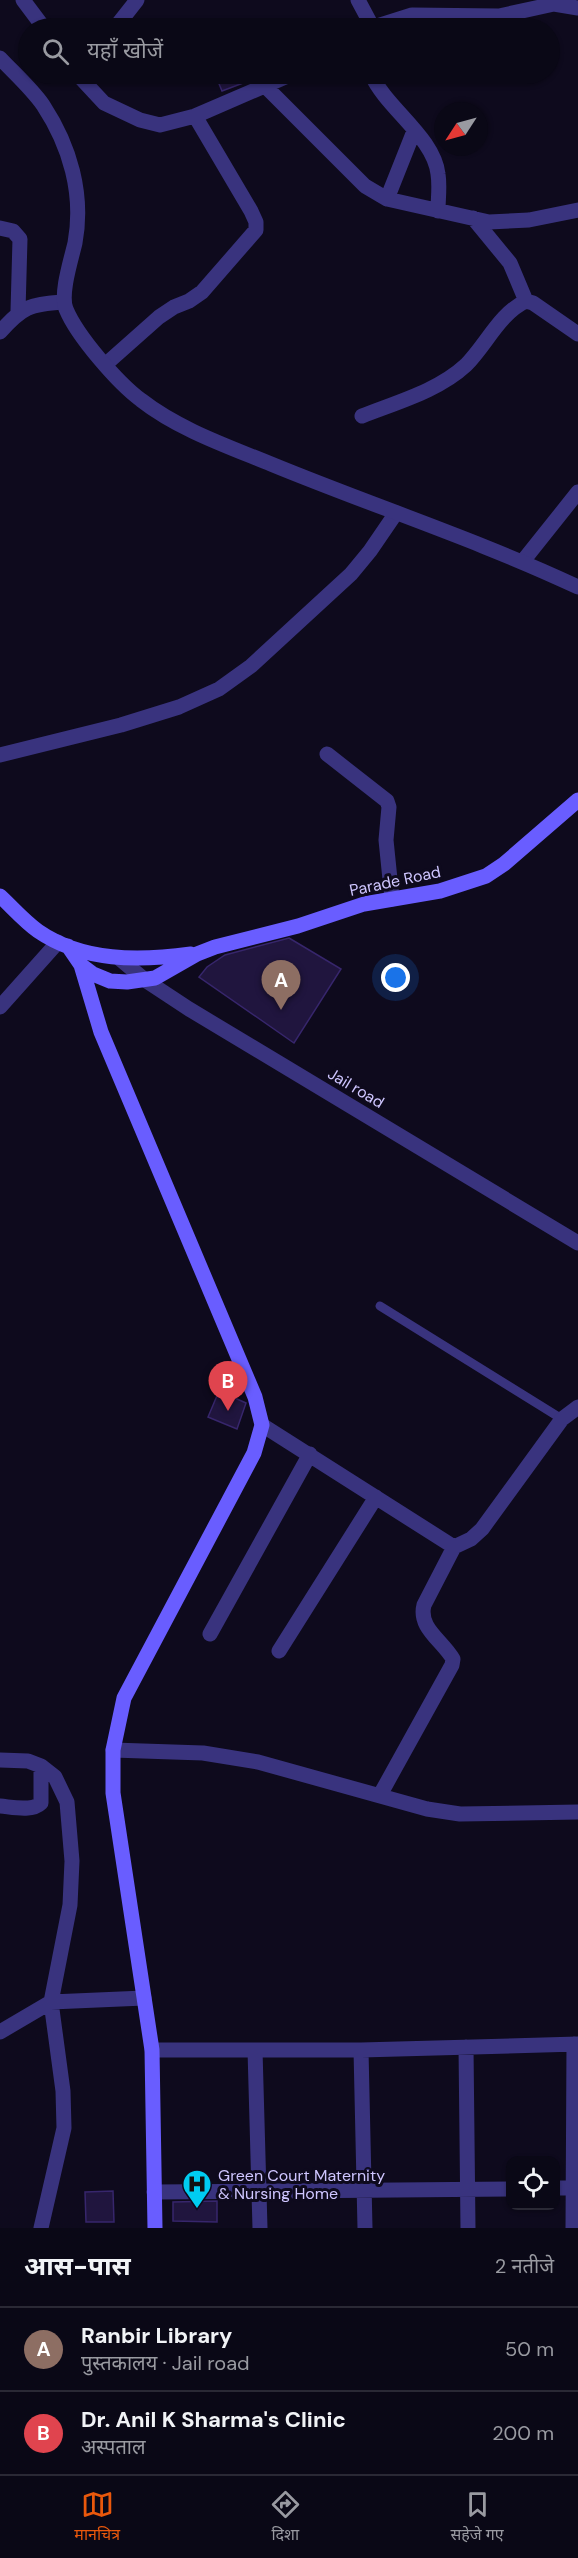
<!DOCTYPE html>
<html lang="hi">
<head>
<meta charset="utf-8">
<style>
  body { margin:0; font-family:"DM Sans","Noto Sans Devanagari",sans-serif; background:#181623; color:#f1f3f6 }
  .controls { position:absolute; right:18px; bottom:18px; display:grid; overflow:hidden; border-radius:12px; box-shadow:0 2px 4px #0004 }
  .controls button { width:54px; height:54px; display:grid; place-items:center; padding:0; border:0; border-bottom:2px solid #2a2935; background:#0a0816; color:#f1f3f6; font:30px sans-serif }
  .compass { position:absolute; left:434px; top:102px; width:54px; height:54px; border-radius:50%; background:#0a0816; box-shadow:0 2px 4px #0004; rotate:234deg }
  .you { position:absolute; left:396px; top:978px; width:21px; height:21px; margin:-15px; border:4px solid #fff; border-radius:50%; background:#1a73e8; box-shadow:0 0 0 9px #1a73e833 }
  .badge { display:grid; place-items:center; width:39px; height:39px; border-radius:50%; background:#ea580c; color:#fff; font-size:20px; font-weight:700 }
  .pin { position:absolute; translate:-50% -50px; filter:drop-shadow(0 2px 3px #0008) }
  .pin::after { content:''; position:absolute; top:32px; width:21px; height:18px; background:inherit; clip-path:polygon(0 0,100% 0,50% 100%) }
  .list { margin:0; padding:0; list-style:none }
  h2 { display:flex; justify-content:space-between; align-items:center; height:78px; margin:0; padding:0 24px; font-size:26px }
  h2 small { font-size:20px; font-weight:400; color:#999aa1 }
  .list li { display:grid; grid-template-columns:39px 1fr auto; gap:18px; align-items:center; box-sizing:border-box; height:84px; padding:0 24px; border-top:2px solid #2a2935 }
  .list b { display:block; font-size:22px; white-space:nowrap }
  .list p { margin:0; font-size:20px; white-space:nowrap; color:#999aa1 }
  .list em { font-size:20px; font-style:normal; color:#999aa1 }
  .icon { flex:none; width:33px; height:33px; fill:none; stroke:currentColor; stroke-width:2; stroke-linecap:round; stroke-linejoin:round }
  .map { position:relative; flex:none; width:578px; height:2228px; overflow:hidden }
  .search { position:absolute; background:#0a0816; box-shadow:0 2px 4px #0004; left:18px; right:18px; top:18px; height:66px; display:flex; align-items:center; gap:15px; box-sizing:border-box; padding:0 21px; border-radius:33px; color:#999aa1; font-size:22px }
  .sheet { height:246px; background:#0a0816 }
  nav { display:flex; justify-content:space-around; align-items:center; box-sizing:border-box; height:84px; border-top:2px solid #2a2935; background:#0a0816; font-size:16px; color:#999aa1 }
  nav a { display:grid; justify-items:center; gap:3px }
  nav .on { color:#ea580c }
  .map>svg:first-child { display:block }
</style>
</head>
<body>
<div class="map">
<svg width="578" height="2228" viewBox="0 0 578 2228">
  <rect width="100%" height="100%" fill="#0e0a1d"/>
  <path fill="#20153e" stroke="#37266c" stroke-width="1.5" d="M 215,74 L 267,74 L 222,91 Z
    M 289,938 L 341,969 L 294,1043 L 199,977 L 207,967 L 225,955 Z
    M 219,1391 L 246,1403 L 237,1429 L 208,1417 Z
    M 113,2191 L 114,2222 L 86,2222 L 85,2192 Z
    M 217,2201 L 217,2222 L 173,2221 L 173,2202 Z"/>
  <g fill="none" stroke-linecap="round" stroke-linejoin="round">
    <path stroke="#39337e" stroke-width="9" d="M 380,1306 L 562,1419"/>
    <path stroke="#39337e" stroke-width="15" d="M 23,0 L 44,28
      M 358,0 L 373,28
      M 115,28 L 137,0
      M 371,28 L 412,15 L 499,16 L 554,4 L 578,8
      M 77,74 L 104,103 L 140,120 L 160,125 L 195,116 L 292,74
      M 371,74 C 386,108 434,137 438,174 C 440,186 438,199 438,211
      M 266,87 L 365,186 L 387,199 L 489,222 L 529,220 L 578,210
      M 387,199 L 414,131
      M 473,218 L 510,263 L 526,301
      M 0,228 L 13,231 L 20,239 L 18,311
      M 0,332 C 22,307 30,304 63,302
      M 106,364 L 159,317 L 174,307 L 189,301 L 202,292 L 256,230 L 256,222 L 251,211 L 195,116
      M 362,416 C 397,402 438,391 466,365 C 486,345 500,313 526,301 L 533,303 L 578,334
      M 523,561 L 578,492
      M 327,754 L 387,801 L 389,807 L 386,840 L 392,899
      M 0,755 L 121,725 L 179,707 L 219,689 L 251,666 L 351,574 L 370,551 L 396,513
      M 120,959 L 145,980 L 189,1009 L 578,1243
      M 0,1007 L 58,942
      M 262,1425 L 454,1547
      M 210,1634 L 310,1454
      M 279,1651 L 376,1497
      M 113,1750 L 203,1753 L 258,1762 L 427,1809 L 460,1814 L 578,1812
      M 0,1760 L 28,1761 L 41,1766 L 55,1777 L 67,1802 L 72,1861 L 70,1905 L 51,2002 L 63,2091 L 64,2128 L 41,2228
      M 380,1795 L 452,1665 L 453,1659 C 442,1640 418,1628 424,1605 L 454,1547 L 471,1539 L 482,1529 L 562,1419 L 578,1407
      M 0,1806 C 12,1807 32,1812 41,1803 L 41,1766
      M 0,2032 L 51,2002 L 144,1998
      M 466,2047 L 468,2228
      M 152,2050 L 361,2050 L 578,2044
      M 255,2050 L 260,2228
      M 361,2050 L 365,2228
      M 556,2188 L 578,2188
      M 154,2192 L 510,2189
      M 573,2228 L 574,2044"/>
    <path stroke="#39337e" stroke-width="15" d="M 0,58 C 14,73 31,88 43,105 C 70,146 84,194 75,243 C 71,260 60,294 66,309 C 77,336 118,383 141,400 C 178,429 227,446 271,464 C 373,506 478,540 578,587"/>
    <path stroke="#695dff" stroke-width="15" d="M 0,896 C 12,907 24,921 38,931 C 83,962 139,961 191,954
      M 68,946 L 81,965 L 93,974 L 110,981 L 127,982 L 155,978 L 197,954 L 215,947 L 298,926 L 364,904 L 440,891 L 486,876 L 504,864 L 578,800
      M 81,965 L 101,1032 L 255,1397 L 262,1425 L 254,1453 L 124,1698 L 113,1750 L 113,1793 L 152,2050 L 155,2228"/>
  </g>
  <defs>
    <g id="hospital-pin" transform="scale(1.5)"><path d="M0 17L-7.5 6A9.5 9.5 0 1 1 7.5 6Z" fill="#00ccf1" stroke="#0e0a1d"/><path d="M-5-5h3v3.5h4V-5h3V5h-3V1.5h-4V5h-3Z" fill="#111"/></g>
  </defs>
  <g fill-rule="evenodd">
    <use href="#hospital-pin" x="197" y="2184"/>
  </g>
  <g text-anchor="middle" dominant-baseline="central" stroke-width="6" stroke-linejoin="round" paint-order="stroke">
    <g font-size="16" fill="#cfc6ff" stroke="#0e0a1d">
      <text transform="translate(395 881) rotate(-12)">Parade Road</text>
      <text transform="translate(356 1088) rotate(31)">Jail road</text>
    </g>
    <g font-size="16" fill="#cfc6ff" stroke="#0e0a1d" text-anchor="start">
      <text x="218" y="2175">Green Court Maternity<tspan x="218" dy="18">&amp; Nursing Home</tspan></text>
    </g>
  </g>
</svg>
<div class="controls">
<button><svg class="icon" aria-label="locate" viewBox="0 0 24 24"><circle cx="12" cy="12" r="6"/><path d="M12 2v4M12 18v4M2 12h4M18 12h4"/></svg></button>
</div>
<svg class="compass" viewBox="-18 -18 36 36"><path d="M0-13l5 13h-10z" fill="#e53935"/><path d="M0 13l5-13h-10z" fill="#999aa1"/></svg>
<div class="you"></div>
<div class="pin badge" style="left:281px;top:1010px;background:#8d6e63">A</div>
<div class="pin badge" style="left:228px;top:1411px;background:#e0444e">B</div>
<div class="search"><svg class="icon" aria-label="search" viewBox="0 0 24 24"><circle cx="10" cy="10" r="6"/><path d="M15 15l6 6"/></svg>यहाँ खोजें</div>
</div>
<section class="sheet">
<h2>आस-पास<small>2 नतीजे</small></h2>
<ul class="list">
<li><span class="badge" style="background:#8d6e63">A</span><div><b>Ranbir Library</b><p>पुस्तकालय · Jail road</p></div><em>50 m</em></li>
<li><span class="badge" style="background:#e0444e">B</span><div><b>Dr. Anil K Sharma's Clinic</b><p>अस्पताल</p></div><em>200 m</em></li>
</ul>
</section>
<nav>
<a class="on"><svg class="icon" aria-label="map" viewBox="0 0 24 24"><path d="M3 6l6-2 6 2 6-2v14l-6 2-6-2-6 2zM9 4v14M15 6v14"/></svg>मानचित्र</a>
<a><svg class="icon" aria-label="directions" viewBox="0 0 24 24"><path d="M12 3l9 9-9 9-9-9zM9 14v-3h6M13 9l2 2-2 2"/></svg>दिशा</a>
<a><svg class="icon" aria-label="saved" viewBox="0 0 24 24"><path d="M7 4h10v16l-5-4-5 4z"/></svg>सहेजे गए</a>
</nav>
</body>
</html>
